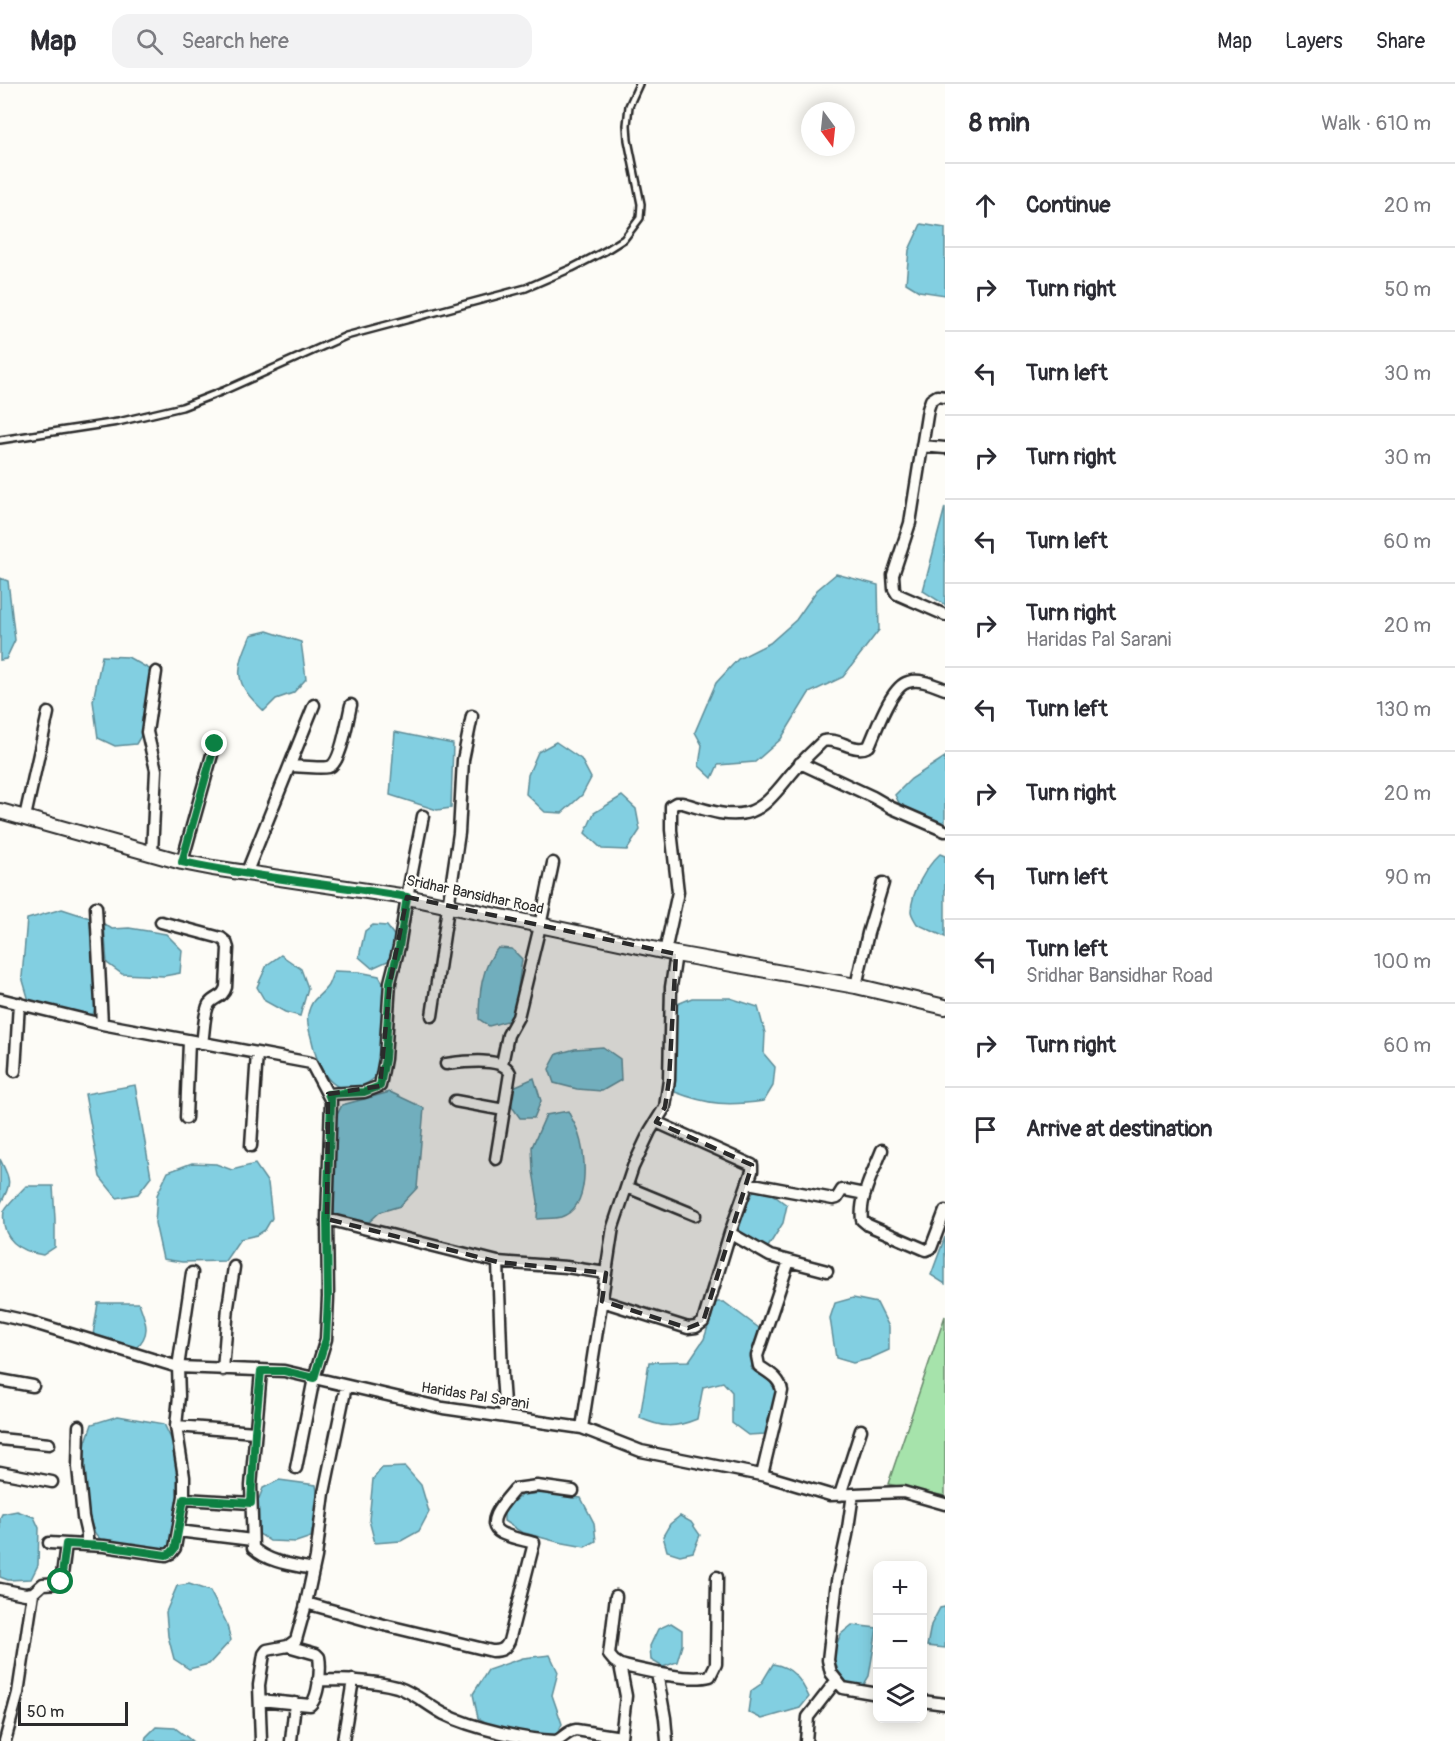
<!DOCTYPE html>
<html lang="en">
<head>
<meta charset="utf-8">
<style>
  body { margin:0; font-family:Pangolin,sans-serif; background:#f2f2f3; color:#2b2b33 }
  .controls { position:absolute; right:18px; bottom:18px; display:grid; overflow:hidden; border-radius:12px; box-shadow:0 3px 15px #0003 }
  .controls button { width:54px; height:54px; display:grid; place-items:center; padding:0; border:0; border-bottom:2px solid #e1e1e2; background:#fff; color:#2b2b33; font:30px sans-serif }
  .compass { position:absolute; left:801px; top:18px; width:54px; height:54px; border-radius:50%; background:#fff; box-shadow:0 3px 15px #0003; rotate:165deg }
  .scale { position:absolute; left:18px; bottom:15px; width:110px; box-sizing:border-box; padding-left:6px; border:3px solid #2b2b2b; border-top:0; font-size:16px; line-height:21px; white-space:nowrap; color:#2b2b2b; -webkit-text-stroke:4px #fdfcf7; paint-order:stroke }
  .stop { position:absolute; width:18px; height:18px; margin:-14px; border:4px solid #0b8043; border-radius:50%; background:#fff }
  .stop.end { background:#0b8043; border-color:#fff; box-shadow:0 2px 6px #0008 }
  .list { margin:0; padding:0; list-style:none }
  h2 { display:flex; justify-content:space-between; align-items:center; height:78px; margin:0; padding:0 24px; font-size:26px }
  h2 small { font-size:20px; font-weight:400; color:#7c7c81 }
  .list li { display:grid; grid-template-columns:39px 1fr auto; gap:18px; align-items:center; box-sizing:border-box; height:84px; padding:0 24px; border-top:2px solid #e1e1e2 }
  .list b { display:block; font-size:22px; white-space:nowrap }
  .list p { margin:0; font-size:20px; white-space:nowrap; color:#7c7c81 }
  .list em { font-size:20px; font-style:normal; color:#7c7c81 }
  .icon { flex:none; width:33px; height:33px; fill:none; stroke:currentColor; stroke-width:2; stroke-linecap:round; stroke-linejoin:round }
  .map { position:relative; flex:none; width:945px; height:1657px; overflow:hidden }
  header { display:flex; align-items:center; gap:36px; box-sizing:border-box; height:84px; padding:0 30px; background:#fff; border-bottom:2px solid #e1e1e2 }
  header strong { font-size:28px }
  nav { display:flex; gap:33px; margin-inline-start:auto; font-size:21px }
  .search { width:420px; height:54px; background:#f2f2f3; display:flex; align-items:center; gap:15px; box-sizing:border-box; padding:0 21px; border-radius:18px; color:#7c7c81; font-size:22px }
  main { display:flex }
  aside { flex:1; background:#fff }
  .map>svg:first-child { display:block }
</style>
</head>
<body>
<header>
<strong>Map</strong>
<div class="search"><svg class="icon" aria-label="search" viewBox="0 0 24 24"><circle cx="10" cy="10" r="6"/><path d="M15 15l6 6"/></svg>Search here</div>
<nav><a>Map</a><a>Layers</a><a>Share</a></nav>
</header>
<main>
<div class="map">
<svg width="945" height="1657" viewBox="0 0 945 1657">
  <rect width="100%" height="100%" fill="#fdfcf7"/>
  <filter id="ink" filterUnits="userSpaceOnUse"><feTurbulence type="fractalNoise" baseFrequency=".0167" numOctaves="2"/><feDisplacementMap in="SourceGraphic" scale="12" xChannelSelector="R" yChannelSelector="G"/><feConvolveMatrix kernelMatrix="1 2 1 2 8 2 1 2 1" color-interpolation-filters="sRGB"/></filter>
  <g filter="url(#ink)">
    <path fill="#a6e3ab" stroke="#68876b" stroke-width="1.5" d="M 945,1232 L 945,1412 L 888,1400 Z"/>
    <path fill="#82cfe1" stroke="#5f8d98" stroke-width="1.5" d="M 921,140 L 945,144 L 945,211 L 919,207 L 906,199 L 909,166 Z
      M 945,423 L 945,521 L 923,507 Z
      M 836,490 L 878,501 L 879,546 L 843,593 L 809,609 L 781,655 L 755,678 L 718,681 L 712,694 L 699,682 L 702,661 L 695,648 L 716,599 L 738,575 L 770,559 L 796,536 L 817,506 Z
      M 0,494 L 8,497 L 15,556 L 6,575 L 0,576 Z
      M 267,547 L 301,558 L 306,595 L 293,609 L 276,615 L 264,627 C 233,598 235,588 251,551 Z
      M 102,572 L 128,573 L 151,586 L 145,645 L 136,660 L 115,662 L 98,654 L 93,617 Z
      M 395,648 L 453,660 L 451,724 L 437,726 L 390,711 Z
      M 556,658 L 581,675 L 591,694 L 582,711 L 562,729 L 545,728 L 526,710 L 528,691 L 538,668 Z
      M 945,673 L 945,742 L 902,725 L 895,711 L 911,695 Z
      M 622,712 L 636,725 L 640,746 L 627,766 L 602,765 L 585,749 L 594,729 Z
      M 940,770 L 945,772 L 945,853 L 917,840 C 915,836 911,831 911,827 C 912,807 926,783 940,770 Z
      M 62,825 L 90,834 L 97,919 L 93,930 L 77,933 L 29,917 L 22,893 L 27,835 Z
      M 104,840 L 112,845 L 129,844 L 166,850 L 182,866 L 180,889 L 164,892 L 122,890 L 107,879 Z
      M 373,841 L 387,842 L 396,854 L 390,876 L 372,884 L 359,873 L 365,847 Z
      M 498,864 L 512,865 L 522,875 L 516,918 L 511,936 L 489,942 L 479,935 C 479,911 481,883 498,864 Z
      M 281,871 L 301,885 L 308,904 L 300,932 L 285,928 L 265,917 L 257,903 L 267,881 Z
      M 334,887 L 359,888 L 379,892 L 387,906 L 381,971 L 376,993 C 339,1022 320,993 312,957 C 310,949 306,938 308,930 C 312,913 318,915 326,904 C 330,900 331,892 334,887 Z
      M 692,914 L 730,914 L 758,923 L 765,949 L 764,970 L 775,983 L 773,1002 L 764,1017 C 728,1022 709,1021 675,1008 L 675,921 Z
      M 603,963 L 620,975 L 621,996 L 602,1007 L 577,1005 L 554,999 L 549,985 L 557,970 L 575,965 Z
      M 534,994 L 541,1017 L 534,1034 L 520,1034 L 510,1020 L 511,1004 Z
      M 135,1001 L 151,1093 L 138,1110 L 117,1114 L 100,1093 L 85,1010 Z
      M 390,1008 L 424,1024 L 417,1104 L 400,1122 L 380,1128 L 369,1138 L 347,1136 L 334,1130 L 335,1035 L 342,1021 Z
      M 568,1027 C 571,1034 576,1041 578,1048 C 586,1072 591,1123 561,1133 C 554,1135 544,1134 537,1135 L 538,1118 L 533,1087 L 532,1063 L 546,1031 Z
      M 0,1075 C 10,1095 13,1099 0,1120 Z
      M 192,1079 L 216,1080 L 232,1086 L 255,1080 L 268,1099 L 272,1134 L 265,1146 L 257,1151 L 240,1155 L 225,1177 L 182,1178 L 163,1175 L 155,1139 L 157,1111 L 168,1088 Z
      M 26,1102 L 53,1102 L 55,1135 L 55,1163 L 43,1171 C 21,1167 0,1157 4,1127 C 9,1118 19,1110 26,1102 Z
      M 754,1107 L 769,1108 L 787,1121 L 783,1139 L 768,1163 L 747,1156 L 737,1148 L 745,1121 Z
      M 945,1153 L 945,1200 L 931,1191 Z
      M 853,1214 L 877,1219 L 889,1243 L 889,1266 L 869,1275 L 853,1279 L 836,1274 L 830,1234 L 835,1219 Z
      M 716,1218 L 724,1218 L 759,1244 L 751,1285 L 779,1303 L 765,1350 L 748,1351 L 732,1339 L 732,1308 L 723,1298 L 703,1303 L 697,1335 C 675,1344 662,1344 640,1334 L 649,1278 L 689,1277 L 704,1255 Z
      M 98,1219 L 139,1219 C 146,1238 152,1250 135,1265 L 93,1251 Z
      M 118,1332 L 164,1340 L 176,1365 L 179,1408 L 170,1465 C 155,1464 106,1463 98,1453 C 85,1440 82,1376 86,1358 C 88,1352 90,1346 92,1340 Z
      M 405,1383 L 421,1401 L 429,1428 L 419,1447 L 401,1457 L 375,1459 L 369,1436 L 373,1395 L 382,1384 Z
      M 279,1396 L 316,1401 L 318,1416 L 311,1453 L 296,1458 L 270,1457 L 258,1449 L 256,1422 L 263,1404 Z
      M 544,1409 L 581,1414 L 594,1439 L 596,1457 L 585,1463 L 558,1458 L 521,1448 L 504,1437 L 504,1424 L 522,1411 Z
      M 17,1427 L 34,1433 L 39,1444 L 38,1481 L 31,1495 L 8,1496 L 0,1493 L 0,1434 L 2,1430 Z
      M 680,1432 L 691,1438 L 700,1451 L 693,1468 L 680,1471 L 667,1467 L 663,1452 L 670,1440 Z
      M 189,1500 L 210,1507 L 226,1538 L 231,1556 L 209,1580 L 189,1585 L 174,1575 L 168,1552 L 166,1528 L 177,1502 Z
      M 945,1523 L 945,1564 L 927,1562 L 931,1541 L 940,1524 Z
      M 671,1539 L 682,1546 L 682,1561 L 677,1578 L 663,1583 L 651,1576 L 650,1562 L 658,1545 Z
      M 852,1541 L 877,1544 L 869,1592 L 862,1604 L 847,1601 L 835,1584 L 834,1566 L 841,1550 Z
      M 550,1571 L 558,1588 L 552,1611 L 562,1640 L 556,1652 L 538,1652 L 500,1646 L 478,1634 L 473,1610 L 488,1586 L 523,1574 Z
      M 773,1580 C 793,1583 801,1596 809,1613 L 800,1624 L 762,1635 L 748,1628 L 751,1607 L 761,1600 Z
      M 156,1643 L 175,1644 L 192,1657 L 145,1657 L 146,1653 Z"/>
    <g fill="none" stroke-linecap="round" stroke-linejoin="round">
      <g stroke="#2b2b2b" stroke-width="10">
        <path id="service" d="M 0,356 L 118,338 L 182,323 L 223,307 L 346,252 L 526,204 L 572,184 L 605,167 L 624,155 L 640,134 L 641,120 L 628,56 L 627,41 L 629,22 L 639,0"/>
      </g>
      <g stroke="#2b2b2b" stroke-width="15">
        <path id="minor" d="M 945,313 L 937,312 L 931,316 L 928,325 L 910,439 L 893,491 L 894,505 L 897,510 L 945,531
          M 922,362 L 945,364
          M 800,679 L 873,713 L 892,724 L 945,747
          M 290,682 C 301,682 319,685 329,683 C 341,680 348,633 351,621
          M 25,733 L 48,629
          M 152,769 L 156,686 L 147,648 L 156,588
          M 182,778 L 215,660
          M 246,790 L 314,621
          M 96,823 L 102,940
          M 161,838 L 221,854 L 226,858 L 228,864 L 226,903 C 223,914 215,912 209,920 C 204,928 204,949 202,959
          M 665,868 L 678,808 L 671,746 L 671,722 L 676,719 L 682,719 C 701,724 725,734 746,729 C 769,724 784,696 800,680 C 807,672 815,665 823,657 C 839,653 854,670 869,662 C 876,647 891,602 908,598 C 920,594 934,601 945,605
          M 856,902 L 868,849 L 883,799
          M 0,915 L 102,940 L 311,979 L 331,1017 L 327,1135 L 328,1213 L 326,1255 L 314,1294 L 296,1384
          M 432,932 L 459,749 L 463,676 L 472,632
          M 446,980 C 462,978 503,972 510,989 L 496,1075
          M 502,980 L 508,951 L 518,933 L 540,842 L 553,779
          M 15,987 L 19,919
          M 328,1010 L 364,1008 L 380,1002 L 385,975 L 390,898 L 399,863 L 407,813 L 423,732
          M 455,1017 L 504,1026
          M 186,1034 L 189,957
          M 656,1038 L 752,1081 L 752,1087 L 730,1149 L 770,1172 L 827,1187
          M 251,1062 L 257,969
          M 882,1066 C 874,1087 859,1113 862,1136 L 868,1141 L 926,1166 L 931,1164 L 945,1127
          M 748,1099 L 833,1115 L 837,1114 L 842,1106 L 845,1106 L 865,1110
          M 627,1103 L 695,1131
          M 327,1135 L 498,1178 L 566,1183 L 606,1189
          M 498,1178 L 502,1291 L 505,1333
          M 602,1217 L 688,1244 L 696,1243 L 703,1238 L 730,1149
          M 0,1231 L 31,1238 L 178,1283 L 284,1287 L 443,1324 L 582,1344 L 641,1367 L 766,1392 L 830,1411 L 903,1408 L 945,1420
          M 223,1286 L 228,1223 L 234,1183
          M 261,1287 L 251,1402 L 253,1464 C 269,1479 294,1481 313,1485
          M 0,1296 L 33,1302
          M 79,1342 L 78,1383 L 83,1433 L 87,1450 L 87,1461
          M 176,1342 L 255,1348
          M 582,1344 L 613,1143 L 633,1083 L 650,1047 L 665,1023 L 669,996 L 671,903 L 676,870
          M 0,1355 L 49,1360
          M 0,1388 L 52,1398
          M 762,1391 L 782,1307 C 780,1294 769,1289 759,1282 L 757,1272 L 789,1177
          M 853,1410 L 847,1451 L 837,1497 L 828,1576 L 831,1589 L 843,1604 L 878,1610
          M 840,1411 L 861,1346
          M 184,1415 L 251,1419
          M 178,1447 L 252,1456
          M 49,1459 L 104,1462 L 166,1471 L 171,1469 L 175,1464 L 184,1412 L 184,1393 L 176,1342 L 179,1312 L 178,1283 L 192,1189
          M 0,1505 L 25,1510 L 33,1509 L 43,1500 L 61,1499 L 66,1460
          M 616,1512 L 609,1571 L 614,1577 L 620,1581
          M 306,1519 L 384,1541 L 492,1567 C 502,1567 505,1565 509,1557 L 534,1459 C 524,1456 511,1454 501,1449 C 482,1439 507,1415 515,1405 L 537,1402 L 573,1407
          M 657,1589 L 665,1634 L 667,1657
          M 318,1596 C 344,1596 371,1596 397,1603 C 415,1609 427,1621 444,1630 C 472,1644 525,1656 556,1657 C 564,1654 567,1647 576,1646 L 621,1653 L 621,1657
          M 260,1616 L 310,1621 C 319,1614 321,1584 319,1573 L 316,1570 L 288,1562
          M 922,1617 L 945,1620
          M 621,1653 L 626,1612 L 620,1581 C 642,1586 689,1598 710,1592 L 716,1580 L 717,1493
          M 5,1657 L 18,1609 L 33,1509
          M 261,1657 L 259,1601 L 264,1570 L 267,1566 L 288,1562 L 296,1556 L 305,1524 L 316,1473 L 324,1409 L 346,1302
          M 291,1657 L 295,1619
          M 343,1657 L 353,1596
          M 806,1657 L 808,1633 L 836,1597"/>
      </g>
      <g stroke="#2b2b2b" stroke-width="18">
        <path id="tertiary" d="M 0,727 L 182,778 L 213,784 L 407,813 L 676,870 L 856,902 L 945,923"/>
      </g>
      <use href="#service" stroke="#fdfcf7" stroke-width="5"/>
      <use href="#minor" stroke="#fdfcf7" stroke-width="10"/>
      <use href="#tertiary" stroke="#fdfcf7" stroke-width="14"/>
    </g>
  </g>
  <g fill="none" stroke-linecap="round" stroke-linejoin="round" filter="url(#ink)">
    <path stroke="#0b8043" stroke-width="8" d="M 61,1498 L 66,1460 L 104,1462 L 166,1471 L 171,1469 L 175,1464 L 184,1415 L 251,1419 L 255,1348 L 261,1287 L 284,1287 L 314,1294 L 326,1255 L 328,1214 L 327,1135 L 331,1017 L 328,1010 L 364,1008 L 380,1002 L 385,975 L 390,898 L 399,863 L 407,813 C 332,800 256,794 182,778 L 215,660"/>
  </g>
  <path fill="#2b2b2b" fill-opacity="0.2" stroke="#2b2b2b" stroke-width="4.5" stroke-dasharray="12 8" stroke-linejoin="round" d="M 407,813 L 676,870 L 669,996 L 665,1023 L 656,1038 L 752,1081 L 703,1238 L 688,1244 L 602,1217 L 606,1189 L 498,1178 L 327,1135 L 328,1010 L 380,1002 L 390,898 Z"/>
  <g text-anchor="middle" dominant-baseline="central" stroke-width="4.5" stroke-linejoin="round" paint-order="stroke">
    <g font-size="15" fill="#2b2b2b" stroke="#fdfcf7">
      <text transform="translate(475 811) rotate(12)">Sridhar Bansidhar Road</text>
      <text transform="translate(475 1312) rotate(9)">Haridas Pal Sarani</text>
    </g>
  </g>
</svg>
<div class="controls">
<button>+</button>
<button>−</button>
<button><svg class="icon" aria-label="layers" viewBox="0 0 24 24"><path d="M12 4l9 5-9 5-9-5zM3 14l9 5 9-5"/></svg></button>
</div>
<svg class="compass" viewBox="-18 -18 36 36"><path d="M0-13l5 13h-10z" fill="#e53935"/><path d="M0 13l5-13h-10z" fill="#7c7c81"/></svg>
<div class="scale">50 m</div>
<div class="stop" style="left:61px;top:1498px"></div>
<div class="stop end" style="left:215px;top:660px"></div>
</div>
<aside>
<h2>8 min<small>Walk · 610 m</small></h2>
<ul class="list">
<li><svg class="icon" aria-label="ahead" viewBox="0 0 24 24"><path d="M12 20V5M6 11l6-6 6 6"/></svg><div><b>Continue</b></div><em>20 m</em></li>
<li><svg class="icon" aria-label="right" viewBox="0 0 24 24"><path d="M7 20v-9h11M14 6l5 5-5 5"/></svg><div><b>Turn right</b></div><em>50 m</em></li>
<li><svg class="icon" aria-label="left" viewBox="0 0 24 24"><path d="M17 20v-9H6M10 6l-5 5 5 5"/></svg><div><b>Turn left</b></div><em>30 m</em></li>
<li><svg class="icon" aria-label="right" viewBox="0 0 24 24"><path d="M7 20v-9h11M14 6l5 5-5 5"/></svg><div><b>Turn right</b></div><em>30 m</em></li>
<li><svg class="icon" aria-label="left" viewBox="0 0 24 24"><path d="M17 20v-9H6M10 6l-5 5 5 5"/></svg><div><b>Turn left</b></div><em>60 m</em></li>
<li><svg class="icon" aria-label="right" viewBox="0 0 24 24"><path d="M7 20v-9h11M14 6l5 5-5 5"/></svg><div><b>Turn right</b><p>Haridas Pal Sarani</p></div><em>20 m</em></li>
<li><svg class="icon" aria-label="left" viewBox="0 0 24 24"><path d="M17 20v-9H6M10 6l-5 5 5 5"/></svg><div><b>Turn left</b></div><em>130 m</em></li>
<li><svg class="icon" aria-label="right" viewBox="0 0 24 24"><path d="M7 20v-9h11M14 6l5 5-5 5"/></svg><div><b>Turn right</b></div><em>20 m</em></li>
<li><svg class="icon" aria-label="left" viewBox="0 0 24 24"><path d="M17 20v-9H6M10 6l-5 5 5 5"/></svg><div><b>Turn left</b></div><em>90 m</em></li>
<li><svg class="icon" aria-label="left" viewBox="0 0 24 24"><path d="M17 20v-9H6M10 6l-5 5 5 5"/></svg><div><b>Turn left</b><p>Sridhar Bansidhar Road</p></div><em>100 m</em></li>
<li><svg class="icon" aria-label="right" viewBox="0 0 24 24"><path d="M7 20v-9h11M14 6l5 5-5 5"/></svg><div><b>Turn right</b></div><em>60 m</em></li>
<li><svg class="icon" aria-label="arrive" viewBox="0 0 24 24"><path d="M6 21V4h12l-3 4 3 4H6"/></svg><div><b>Arrive at destination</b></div></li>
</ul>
</aside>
</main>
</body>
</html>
